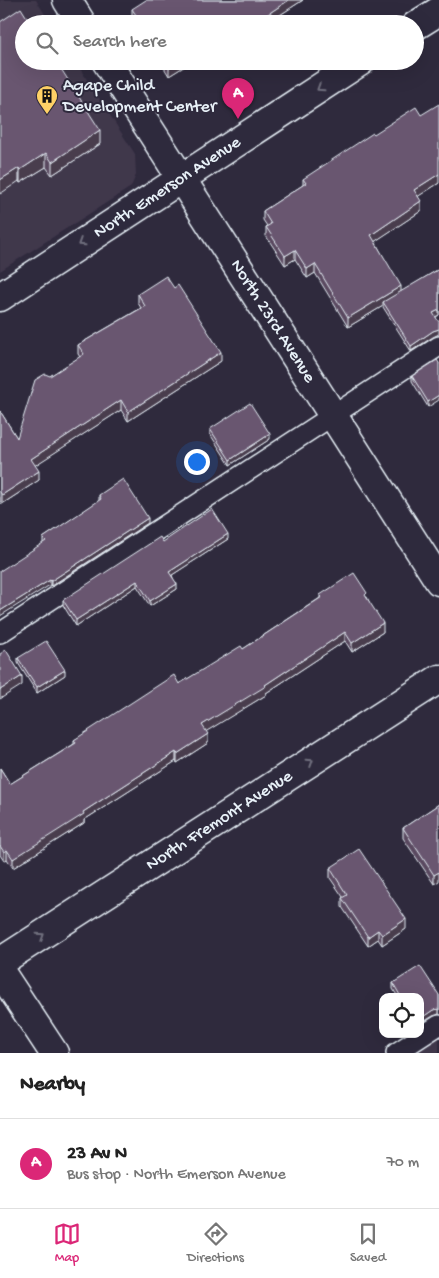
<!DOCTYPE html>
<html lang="en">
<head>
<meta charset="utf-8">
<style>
  body { margin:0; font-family:"Gochi Hand",sans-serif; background:#f2f2f2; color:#222 }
  .controls { position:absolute; right:15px; bottom:15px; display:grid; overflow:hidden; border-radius:10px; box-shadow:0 5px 20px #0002 }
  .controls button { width:45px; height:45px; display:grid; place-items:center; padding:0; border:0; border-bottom:1px solid #e0e0e0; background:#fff; color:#222; font:25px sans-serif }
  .you { position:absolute; left:196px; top:461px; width:18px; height:18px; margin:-12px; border:4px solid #fff; border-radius:50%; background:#1a73e8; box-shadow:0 0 0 8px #1a73e833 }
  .badge { display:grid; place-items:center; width:32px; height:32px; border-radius:50%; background:#db2777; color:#fff; font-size:16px; font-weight:700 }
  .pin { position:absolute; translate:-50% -41px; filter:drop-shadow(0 1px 2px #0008) }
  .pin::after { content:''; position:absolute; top:26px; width:18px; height:15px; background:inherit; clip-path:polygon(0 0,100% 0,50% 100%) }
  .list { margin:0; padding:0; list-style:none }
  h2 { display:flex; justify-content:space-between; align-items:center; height:65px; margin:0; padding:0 20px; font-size:21px }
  h2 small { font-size:16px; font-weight:400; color:#767676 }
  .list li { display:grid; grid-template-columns:32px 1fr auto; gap:15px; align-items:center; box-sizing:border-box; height:90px; padding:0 20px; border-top:1px solid #e0e0e0 }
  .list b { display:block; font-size:19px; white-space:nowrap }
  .list p { margin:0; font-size:16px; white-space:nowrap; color:#767676 }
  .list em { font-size:16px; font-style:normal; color:#767676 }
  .icon { flex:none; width:28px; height:28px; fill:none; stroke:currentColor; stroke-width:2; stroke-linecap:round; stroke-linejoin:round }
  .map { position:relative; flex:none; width:439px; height:1053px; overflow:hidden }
  .search { position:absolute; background:#fff; box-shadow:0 5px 20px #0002; left:15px; right:15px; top:15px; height:55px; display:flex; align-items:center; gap:12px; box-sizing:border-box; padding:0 18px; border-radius:28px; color:#767676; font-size:19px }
  .sheet { height:155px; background:#fff }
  nav { display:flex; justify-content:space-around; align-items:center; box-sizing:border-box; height:70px; border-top:1px solid #e0e0e0; background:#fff; font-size:14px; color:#767676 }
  nav a { display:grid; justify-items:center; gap:2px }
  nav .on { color:#db2777 }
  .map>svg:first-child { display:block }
</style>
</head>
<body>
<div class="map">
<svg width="439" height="1053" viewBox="0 0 439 1053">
  <rect width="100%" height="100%" fill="#2f2a3d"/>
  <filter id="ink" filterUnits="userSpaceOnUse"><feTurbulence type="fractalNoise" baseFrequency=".02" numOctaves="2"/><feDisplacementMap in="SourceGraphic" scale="10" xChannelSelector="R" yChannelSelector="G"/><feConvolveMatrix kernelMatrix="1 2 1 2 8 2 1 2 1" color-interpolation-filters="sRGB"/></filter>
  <g filter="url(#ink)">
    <path fill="#40374c" d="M 0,0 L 36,0 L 51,24 L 24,24 L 24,61 L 75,61 L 135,154 L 136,175 L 131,187 L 0,271 Z
      M 439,1034 L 439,1053 L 411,1053 Z"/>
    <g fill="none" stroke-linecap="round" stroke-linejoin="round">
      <g stroke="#e8f1f8" stroke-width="22">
        <path id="service" d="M 0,633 L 439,346
          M 396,1053 L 439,1025"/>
      </g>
      <g stroke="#e8f1f8" stroke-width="31">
        <g id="minor">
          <path d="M 67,0 L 82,24"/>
          <path id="s1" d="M 106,61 L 439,581"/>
          <path d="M 0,971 L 54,1053"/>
        </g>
      </g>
      <g stroke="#e8f1f8" stroke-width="31">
        <g id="tertiary">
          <path d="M 415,26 L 439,11"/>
          <path id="s2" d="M 0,297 L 361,61"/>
          <path id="s3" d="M 0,962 L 439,679"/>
        </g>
      </g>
      <use href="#service" stroke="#2f2a3d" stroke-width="19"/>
      <use href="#minor" stroke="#2f2a3d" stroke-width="28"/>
      <use href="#tertiary" stroke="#2f2a3d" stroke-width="28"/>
    </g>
    <path fill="#5a4a60" stroke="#e8f1f8" d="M 156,0 L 303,0 L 266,24 L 136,24 L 132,18 L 132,9 Z
      M 0,22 L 100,144 L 52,175 L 46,167 L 20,183 L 19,181 Z
      M 160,61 L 193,61 L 169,76 Z
      M 303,179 L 439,183 L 418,196 L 421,211 L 375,241 L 401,292 L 439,269 L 439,315 L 436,317 L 433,337 L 411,351 L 383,307 L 383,306 L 348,327 L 315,273 L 307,278 L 295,259 L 285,265 L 266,236 L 266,227 L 267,226 L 263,220 L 263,211 L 303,185 Z
      M 138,294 L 221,361 L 128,421 L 121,410 L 35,465 L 39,480 L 2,504 L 0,501 L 0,411 L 17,438 L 50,376 L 80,357 L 78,354 L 78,345 L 141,308 L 138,303 Z
      M 439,363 L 428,407 L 412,381 L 412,376 Z
      M 210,429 L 270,439 L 230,465 L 210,434 Z
      M 99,495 L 148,523 L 51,586 L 50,585 L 43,543 L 43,538 L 99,501 Z
      M 228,539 L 172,575 L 177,589 L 150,606 L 137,586 L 76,626 L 63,605 L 63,600 L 163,542 Z
      M 320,595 L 367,597 L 383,632 L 352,652 L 345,641 L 266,693 L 266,695 L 206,731 L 208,743 L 177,763 L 176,761 L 84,820 L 84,823 L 13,868 L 7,859 L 4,861 L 0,855 L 0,768 L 10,784 L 74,744 L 74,740 L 243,649 L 320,598 Z
      M 18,658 L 65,675 L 37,693 L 18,663 Z
      M 439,804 L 434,884 L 403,838 L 403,828 Z
      M 330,868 L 406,929 L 382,945 L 378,939 L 368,946 L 342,907 L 342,898 L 343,897 L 330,878 Z
      M 393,983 L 439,995 L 439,1014 L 433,1016 L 420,997 L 398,997 L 393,989 Z"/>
    <path fill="#4a3c4e" stroke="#e8f1f8" d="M 289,0 L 303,0 L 266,24 L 256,24 L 259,20 Z
      M 179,61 L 193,61 L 169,76 L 169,68 Z
      M 100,130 L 100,144 L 52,175 L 52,162 Z
      M 46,153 L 46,167 L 20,183 L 20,170 Z
      M 19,168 L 19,181 L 0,194 L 0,180 Z
      M 439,174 L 439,183 L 414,199 L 414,190 Z
      M 421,201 L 421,211 L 371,244 L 371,235 Z
      M 295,250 L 295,259 L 285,265 L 285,256 Z
      M 315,264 L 315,273 L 307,278 L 307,269 Z
      M 401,286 L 401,295 L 383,302 L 383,306 L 348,327 L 348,318 Z
      M 439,310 L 439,315 L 433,318 L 433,313 Z
      M 439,329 L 439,334 L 433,337 L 411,351 L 411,346 L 433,331 Z
      M 221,352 L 221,361 L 128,421 L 128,412 Z
      M 439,395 L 439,400 L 428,407 L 428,402 Z
      M 121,400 L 121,410 L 31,468 L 31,459 Z
      M 270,434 L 270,439 L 230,465 L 230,460 Z
      M 39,471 L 39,480 L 2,504 L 2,495 Z
      M 148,518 L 148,523 L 51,586 L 51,581 Z
      M 228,534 L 228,539 L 169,577 L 169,572 Z
      M 50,580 L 50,585 L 0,616 L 0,611 Z
      M 137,581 L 137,586 L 76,626 L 76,620 Z
      M 177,584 L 177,589 L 150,606 L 150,601 Z
      M 383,623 L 383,632 L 352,652 L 352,643 Z
      M 345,632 L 345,641 L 266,693 L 266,695 L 202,734 L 202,725 L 265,685 Z
      M 65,670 L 65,675 L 37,693 L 37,687 Z
      M 22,676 L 22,685 L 0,699 L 0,690 Z
      M 208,734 L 208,743 L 177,763 L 177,754 Z
      M 176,752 L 176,761 L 84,820 L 84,823 L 13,868 L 13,859 L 83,812 Z
      M 7,850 L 7,859 L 4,861 L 4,852 Z
      M 439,872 L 439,881 L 434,884 L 434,875 Z
      M 406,919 L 406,929 L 382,945 L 382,935 Z
      M 378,930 L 378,939 L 368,946 L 368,937 Z
      M 439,1009 L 439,1014 L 433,1016 L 420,1024 L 420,1019 L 433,1010 Z"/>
    <path fill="#695670" stroke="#e8f1f8" d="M 146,0 L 289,0 L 259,20 L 260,21 L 256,24 L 142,24 L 132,9 Z
      M 21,8 L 31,24 L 24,24 L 24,61 L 56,61 L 100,130 L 52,162 L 46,153 L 20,170 L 19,168 L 0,180 L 0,22 Z
      M 165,61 L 179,61 L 169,68 Z
      M 439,104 L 439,174 L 414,190 L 421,201 L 371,235 L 401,286 L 348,318 L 315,264 L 307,269 L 295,250 L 285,256 L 266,227 L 271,224 L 263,211 L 306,183 L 303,179 L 373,133 L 374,134 L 416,107 L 421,115 Z
      M 439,269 L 439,310 L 433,313 L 439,322 L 439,329 L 433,331 L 411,346 L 383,302 Z
      M 166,276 L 174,288 L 178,285 L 221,352 L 128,412 L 121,400 L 31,459 L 39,471 L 2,495 L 0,492 L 0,411 L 17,438 L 35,380 L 45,374 L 50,376 L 84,354 L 78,345 L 145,306 L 138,294 Z
      M 437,360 L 439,363 L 439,395 L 428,402 L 412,376 Z
      M 250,403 L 270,434 L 230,460 L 210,429 Z
      M 123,479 L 148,518 L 51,581 L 50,580 L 0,611 L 0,571 L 46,541 L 43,538 L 101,499 L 99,495 Z
      M 212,509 L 228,534 L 169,572 L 177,584 L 150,601 L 137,581 L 76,620 L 63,600 L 160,537 L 163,542 Z
      M 354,573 L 367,593 L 365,595 L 383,623 L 352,643 L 345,632 L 265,685 L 266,686 L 202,725 L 208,734 L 177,754 L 176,752 L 83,812 L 84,814 L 13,859 L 7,850 L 4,852 L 0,846 L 0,768 L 10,784 L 76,743 L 74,740 L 174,675 L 179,684 L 241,646 L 243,649 L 322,597 L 320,595 Z
      M 46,641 L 65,670 L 37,687 L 18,658 Z
      M 6,650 L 22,676 L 0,690 L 0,654 Z
      M 439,804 L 439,872 L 434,875 L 403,828 Z
      M 359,849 L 406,919 L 382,935 L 378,930 L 368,937 L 342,898 L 347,895 L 330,868 Z
      M 420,966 L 439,995 L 439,1009 L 433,1010 L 420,1019 L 420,997 L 401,997 L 393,983 Z"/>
    <defs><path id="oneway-chevron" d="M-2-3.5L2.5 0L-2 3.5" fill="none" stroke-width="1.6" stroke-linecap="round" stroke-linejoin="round" transform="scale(1.25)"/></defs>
    <g stroke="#70707e">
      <use href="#oneway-chevron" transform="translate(320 88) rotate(147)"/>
      <use href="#oneway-chevron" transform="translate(81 243) rotate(147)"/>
      <use href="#oneway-chevron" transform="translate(310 762) rotate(-33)"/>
      <use href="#oneway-chevron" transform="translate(41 936) rotate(-33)"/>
    </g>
  </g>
  <defs>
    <g id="building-pin" transform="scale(1.125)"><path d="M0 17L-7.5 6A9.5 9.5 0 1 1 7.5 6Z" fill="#ffd166" stroke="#2f2a3d"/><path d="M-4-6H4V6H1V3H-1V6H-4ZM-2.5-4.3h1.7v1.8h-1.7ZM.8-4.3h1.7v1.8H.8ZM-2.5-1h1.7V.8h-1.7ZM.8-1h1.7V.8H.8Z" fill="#111"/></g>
  </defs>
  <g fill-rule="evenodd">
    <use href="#building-pin" x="47" y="96"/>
  </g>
  <g text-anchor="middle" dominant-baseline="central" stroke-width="4" stroke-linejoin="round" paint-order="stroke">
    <g font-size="18" fill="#e8f1f8" stroke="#2f2a3d" text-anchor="start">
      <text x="63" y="86">Agape Child<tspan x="63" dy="21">Development Center</tspan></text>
    </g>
    <g font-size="18" fill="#e8f1f8" stroke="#2f2a3d">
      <text stroke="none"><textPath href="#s2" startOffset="200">North Emerson Avenue</textPath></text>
      <text stroke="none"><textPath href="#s1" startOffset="309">North 23rd Avenue</textPath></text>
      <text stroke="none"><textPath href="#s3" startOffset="261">North Fremont Avenue</textPath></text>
    </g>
  </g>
</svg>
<div class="controls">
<button><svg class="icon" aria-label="locate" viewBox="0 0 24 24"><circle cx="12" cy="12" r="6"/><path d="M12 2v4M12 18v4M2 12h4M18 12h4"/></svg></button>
</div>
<div class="you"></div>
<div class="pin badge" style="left:238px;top:119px">A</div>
<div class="search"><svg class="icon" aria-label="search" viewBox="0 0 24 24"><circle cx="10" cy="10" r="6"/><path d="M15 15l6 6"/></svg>Search here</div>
</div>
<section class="sheet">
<h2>Nearby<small></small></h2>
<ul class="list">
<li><span class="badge">A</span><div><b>23 Av N</b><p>Bus stop · North Emerson Avenue</p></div><em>70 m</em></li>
</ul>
</section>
<nav>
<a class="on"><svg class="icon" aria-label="map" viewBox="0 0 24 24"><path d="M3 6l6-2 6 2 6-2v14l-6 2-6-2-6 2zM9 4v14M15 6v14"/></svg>Map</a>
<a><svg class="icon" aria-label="directions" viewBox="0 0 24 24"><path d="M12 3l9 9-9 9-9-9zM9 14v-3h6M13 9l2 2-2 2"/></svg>Directions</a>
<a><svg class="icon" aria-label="saved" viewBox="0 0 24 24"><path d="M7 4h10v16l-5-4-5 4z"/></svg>Saved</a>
</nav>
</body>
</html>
